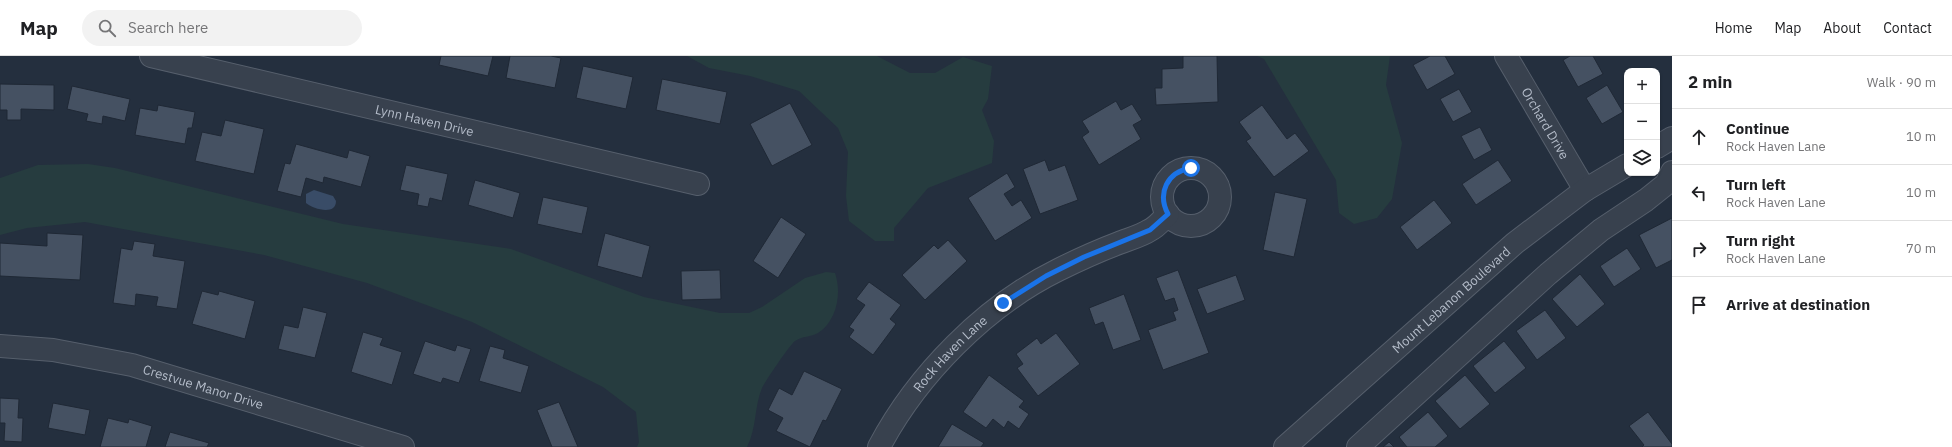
<!DOCTYPE html>
<html lang="en">
<head>
<meta charset="utf-8">
<style>
  body { margin:0; font-family:"IBM Plex Sans",sans-serif; background:#f2f2f2; color:#202124 }
  .controls { position:absolute; right:12px; top:12px; display:grid; overflow:hidden; border-radius:8px; box-shadow:0 1px 3px #0004 }
  .controls button { width:36px; height:36px; display:grid; place-items:center; padding:0; border:0; border-bottom:1px solid #e0e0e0; background:#fff; color:#202124; font:20px sans-serif }
  .stop { position:absolute; width:12px; height:12px; margin:-9px; border:3px solid #1a73e8; border-radius:50%; background:#fff }
  .stop.end { background:#1a73e8; border-color:#fff; box-shadow:0 1px 4px #0008 }
  .list { margin:0; padding:0; list-style:none }
  h2 { display:flex; justify-content:space-between; align-items:center; height:52px; margin:0; padding:0 16px; font-size:17px }
  h2 small { font-size:13px; font-weight:400; color:#757577 }
  .list li { display:grid; grid-template-columns:26px 1fr auto; gap:12px; align-items:center; box-sizing:border-box; height:56px; padding:0 16px; border-top:1px solid #e0e0e0 }
  .list b { display:block; font-size:15px; white-space:nowrap }
  .list p { margin:0; font-size:13px; white-space:nowrap; color:#757577 }
  .list em { font-size:13px; font-style:normal; color:#757577 }
  .icon { flex:none; width:22px; height:22px; fill:none; stroke:currentColor; stroke-width:2; stroke-linecap:round; stroke-linejoin:round }
  .map { position:relative; flex:none; width:1672px; height:391px; overflow:hidden }
  header { display:flex; align-items:center; gap:24px; box-sizing:border-box; height:56px; padding:0 20px; background:#fff; border-bottom:1px solid #e0e0e0 }
  header strong { font-size:19px }
  nav { display:flex; gap:22px; margin-inline-start:auto; font-size:14px }
  .search { width:280px; height:36px; background:#f2f2f2; display:flex; align-items:center; gap:10px; box-sizing:border-box; padding:0 14px; border-radius:22px; color:#757577; font-size:15px }
  main { display:flex }
  aside { flex:1; background:#fff }
  .map>svg:first-child { display:block }
</style>
</head>
<body>
<header>
<strong>Map</strong>
<div class="search"><svg class="icon" aria-label="search" viewBox="0 0 24 24"><circle cx="10" cy="10" r="6"/><path d="M15 15l6 6"/></svg>Search here</div>
<nav><a>Home</a><a>Map</a><a>About</a><a>Contact</a></nav>
</header>
<main>
<div class="map">
<svg width="1672" height="391" viewBox="0 0 1672 391">
  <rect width="100%" height="100%" fill="#242f3e"/>
  <path fill="#263c3f" d="M 687,0 L 877,0 L 910,17 L 935,17 L 963,1 L 992,10 L 988,43 L 982,54 L 994,85 L 992,107 L 928,132 L 894,172 L 894,185 L 875,185 L 849,165 L 846,140 L 848,96 L 838,72 L 799,35 L 750,20 L 709,12 Z
    M 1257,0 L 1390,0 L 1386,29 L 1402,87 L 1392,143 L 1377,162 L 1354,168 L 1339,157 L 1336,124 L 1264,3 Z
    M 88,108 L 115,112 L 343,168 L 511,193 L 644,241 L 720,257 L 749,257 L 762,251 L 805,222 L 826,216 L 835,217 C 842,237 837,265 818,277 C 811,281 802,280 795,285 C 791,287 764,327 762,332 C 754,351 757,371 747,391 L 637,391 L 639,386 L 636,356 L 603,331 L 472,266 L 367,227 L 264,199 L 85,166 L 27,172 L 0,179 L 0,122 L 38,109 Z"/>
  <path fill="#394c67" d="M 314,134 L 333,140 L 336,145 C 336,160 313,153 306,147 L 306,138 Z"/>
  <path fill="#455162" stroke="#1f2835" d="M 441,0 L 493,0 L 488,20 L 439,9 Z
    M 510,0 L 551,0 L 561,2 L 555,32 L 506,22 Z
    M 1183,0 L 1217,0 L 1218,46 L 1156,49 L 1155,32 L 1162,32 L 1162,13 L 1183,12 Z
    M 1430,0 L 1445,0 L 1455,18 L 1427,34 L 1413,9 Z
    M 1570,0 L 1593,0 L 1603,18 L 1578,31 L 1563,4 Z
    M 583,10 L 633,21 L 626,53 L 576,42 Z
    M 662,23 L 727,36 L 720,68 L 656,54 Z
    M 0,28 L 54,29 L 54,54 L 21,53 L 21,64 L 7,64 L 7,54 L 0,54 Z
    M 1607,29 L 1623,56 L 1602,68 L 1586,42 Z
    M 72,30 L 130,43 L 125,65 L 103,60 L 102,68 L 86,65 L 88,58 L 67,53 Z
    M 1459,33 L 1472,56 L 1453,66 L 1440,43 Z
    M 1116,45 L 1121,54 L 1132,48 L 1142,64 L 1133,69 L 1141,83 L 1099,109 L 1082,81 L 1089,76 L 1082,65 Z
    M 790,47 L 812,89 L 772,110 L 750,68 Z
    M 158,49 L 195,56 L 192,72 L 188,72 L 185,88 L 135,79 L 140,52 L 157,55 Z
    M 1262,49 L 1287,83 L 1295,77 L 1309,95 L 1274,121 L 1246,85 L 1251,82 L 1239,66 Z
    M 225,64 L 264,73 L 254,118 L 195,105 L 202,76 L 221,80 Z
    M 1480,71 L 1492,94 L 1474,104 L 1461,80 Z
    M 296,88 L 347,102 L 349,94 L 370,100 L 361,131 L 324,121 L 323,127 L 306,122 L 301,141 L 277,135 L 285,107 L 290,108 Z
    M 1045,104 L 1049,115 L 1065,109 L 1078,144 L 1040,158 L 1023,113 Z
    M 1498,104 L 1512,125 L 1476,149 L 1462,128 Z
    M 406,109 L 448,118 L 442,145 L 430,142 L 428,151 L 417,149 L 419,138 L 400,134 Z
    M 1007,117 L 1015,131 L 1004,138 L 1012,150 L 1021,144 L 1032,162 L 995,185 L 968,142 Z
    M 475,124 L 520,137 L 513,162 L 468,149 Z
    M 1275,136 L 1307,143 L 1294,201 L 1263,194 Z
    M 543,141 L 588,151 L 582,178 L 537,168 Z
    M 1434,144 L 1452,167 L 1417,194 L 1400,171 Z
    M 781,161 L 806,178 L 778,222 L 753,205 Z
    M 1672,162 L 1672,204 L 1656,212 L 1639,179 Z
    M 47,177 L 83,179 L 80,224 L 0,220 L 0,187 L 47,190 Z
    M 605,177 L 650,190 L 642,222 L 597,210 Z
    M 948,184 L 967,205 L 925,244 L 902,219 L 934,189 L 938,193 Z
    M 134,185 L 155,188 L 153,200 L 185,205 L 177,253 L 156,250 L 158,241 L 136,238 L 135,250 L 113,247 L 121,192 L 132,194 Z
    M 1627,192 L 1641,213 L 1614,231 L 1600,210 Z
    M 720,214 L 721,243 L 682,244 L 681,215 Z
    M 1178,214 L 1209,297 L 1163,314 L 1148,274 L 1176,264 L 1173,256 L 1178,254 L 1174,242 L 1165,245 L 1156,222 Z
    M 1580,218 L 1605,248 L 1577,271 L 1552,243 Z
    M 1236,219 L 1245,244 L 1207,258 L 1197,233 Z
    M 869,226 L 901,249 L 890,263 L 896,268 L 873,299 L 849,281 L 854,274 L 849,271 L 865,249 L 856,243 Z
    M 202,235 L 218,239 L 219,235 L 255,245 L 245,283 L 192,268 Z
    M 1124,238 L 1141,284 L 1113,294 L 1103,266 L 1095,269 L 1089,252 Z
    M 303,251 L 327,257 L 315,302 L 278,293 L 284,269 L 298,272 Z
    M 1545,254 L 1566,282 L 1537,304 L 1516,275 Z
    M 363,276 L 383,282 L 380,289 L 402,296 L 392,329 L 351,316 Z
    M 1056,277 L 1080,308 L 1038,340 L 1017,312 L 1023,308 L 1016,298 L 1037,282 L 1041,288 Z
    M 425,285 L 455,295 L 457,289 L 471,293 L 459,327 L 443,322 L 441,327 L 413,318 Z
    M 1504,285 L 1526,312 L 1495,337 L 1473,310 Z
    M 490,290 L 505,294 L 503,302 L 529,310 L 521,337 L 479,325 Z
    M 804,315 L 842,333 L 826,365 L 823,364 L 810,391 L 776,375 L 783,362 L 768,354 L 779,332 L 792,339 Z
    M 989,319 L 1024,345 L 1019,351 L 1029,358 L 1019,373 L 1008,365 L 1004,372 L 993,363 L 986,372 L 963,356 Z
    M 1465,319 L 1490,348 L 1460,373 L 1435,345 Z
    M 0,342 L 19,343 L 18,362 L 23,362 L 22,386 L 4,385 L 5,367 L 0,367 Z
    M 559,346 L 578,391 L 552,391 L 537,354 Z
    M 53,347 L 90,354 L 85,379 L 48,372 Z
    M 1428,356 L 1448,380 L 1435,391 L 1407,391 L 1399,381 Z
    M 1648,356 L 1672,388 L 1672,391 L 1642,391 L 1644,389 L 1629,370 Z
    M 108,362 L 128,367 L 129,363 L 152,370 L 146,391 L 100,391 Z
    M 952,368 L 984,387 L 981,391 L 938,391 Z
    M 170,376 L 209,387 L 207,391 L 165,391 Z
    M 1389,386 L 1394,391 L 1383,391 Z"/>
  <g fill="none" stroke-linecap="round" stroke-linejoin="round">
    <g stroke="#565f6c" stroke-width="24">
      <g id="minor">
        <path id="s1" d="M 151,0 L 698,128"/>
        <path id="s2" d="M 1506,0 L 1585,134"/>
        <path d="M 1657,91 L 1672,82"/>
        <circle cx="1191" cy="141" r="29"/>
        <path id="s3" d="M 0,290 L 53,294 L 132,309 L 403,391"/>
        <path id="s4" d="M 879,391 C 917,319 985,250 1058,214 C 1078,204 1098,195 1119,187 C 1129,183 1141,180 1150,174 C 1157,171 1163,163 1168,158"/>
        <path id="s5" d="M 1285,391 L 1515,187 L 1585,134 L 1627,109"/>
        <path d="M 1358,391 L 1548,218 L 1601,174 L 1646,144 L 1666,128 L 1672,116"/>
      </g>
    </g>
    <use href="#minor" stroke="#38414e" stroke-width="22"/>
  </g>
  <g fill="none" stroke-linecap="round" stroke-linejoin="round">
    <path stroke="#1a73e8" stroke-width="5" d="M 1003,247 L 1046,220 L 1084,201 L 1150,174 L 1168,158 C 1157,137 1167,116 1191,112"/>
  </g>
  <g text-anchor="middle" dominant-baseline="central" stroke-width="3" stroke-linejoin="round" paint-order="stroke">
    <g font-size="13" fill="#b4bcc9" stroke="#1d2633">
      <text stroke="none"><textPath href="#s1" startOffset="281">Lynn Haven Drive</textPath></text>
      <text stroke="none"><textPath href="#s2" startOffset="78">Orchard Drive</textPath></text>
      <text stroke="none"><textPath href="#s5" startOffset="222">Mount Lebanon Boulevard</textPath></text>
      <text stroke="none"><textPath href="#s4" startOffset="118">Rock Haven Lane</textPath></text>
      <text stroke="none"><textPath href="#s3" startOffset="208">Crestvue Manor Drive</textPath></text>
    </g>
  </g>
</svg>
<div class="controls">
<button>+</button>
<button>−</button>
<button><svg class="icon" aria-label="layers" viewBox="0 0 24 24"><path d="M12 4l9 5-9 5-9-5zM3 14l9 5 9-5"/></svg></button>
</div>
<div class="stop" style="left:1191px;top:112px"></div>
<div class="stop end" style="left:1003px;top:247px"></div>
</div>
<aside>
<h2>2 min<small>Walk · 90 m</small></h2>
<ul class="list">
<li><svg class="icon" aria-label="ahead" viewBox="0 0 24 24"><path d="M12 20V5M6 11l6-6 6 6"/></svg><div><b>Continue</b><p>Rock Haven Lane</p></div><em>10 m</em></li>
<li><svg class="icon" aria-label="left" viewBox="0 0 24 24"><path d="M17 20v-9H6M10 6l-5 5 5 5"/></svg><div><b>Turn left</b><p>Rock Haven Lane</p></div><em>10 m</em></li>
<li><svg class="icon" aria-label="right" viewBox="0 0 24 24"><path d="M7 20v-9h11M14 6l5 5-5 5"/></svg><div><b>Turn right</b><p>Rock Haven Lane</p></div><em>70 m</em></li>
<li><svg class="icon" aria-label="arrive" viewBox="0 0 24 24"><path d="M6 21V4h12l-3 4 3 4H6"/></svg><div><b>Arrive at destination</b></div></li>
</ul>
</aside>
</main>
</body>
</html>
